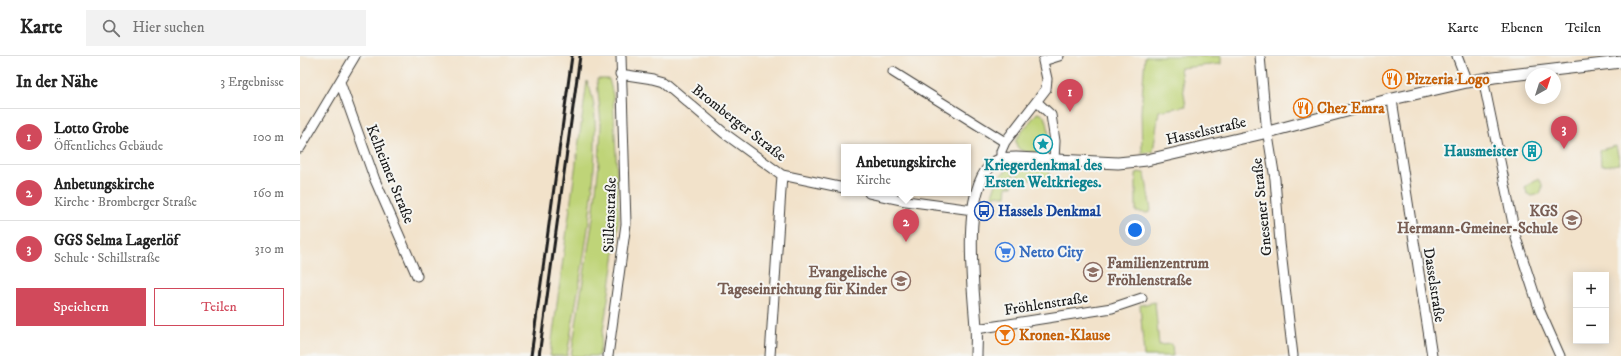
<!DOCTYPE html>
<html lang="de">
<head>
<meta charset="utf-8">
<style>
  body { margin:0; font-family:"IM FELL DW Pica",serif; background:#f2f2f2; color:#222 }
  .controls { position:absolute; right:12px; bottom:12px; display:grid; overflow:hidden; border-radius:0px; box-shadow:0 2px 10px #0003 }
  .controls button { width:36px; height:36px; display:grid; place-items:center; padding:0; border:0; border-bottom:1px solid #e0e0e0; background:#fff; color:#222; font:20px sans-serif }
  .compass { position:absolute; left:1225px; top:12px; width:36px; height:36px; border-radius:50%; background:#fff; box-shadow:0 2px 10px #0003; rotate:39deg }
  .you { position:absolute; left:835px; top:174px; width:14px; height:14px; margin:-10px; border:3px solid #fff; border-radius:50%; background:#1a73e8; box-shadow:0 0 0 6px #1a73e833 }
  .badge { display:grid; place-items:center; width:26px; height:26px; border-radius:50%; background:#d1495b; color:#fff; font-size:13px; font-weight:700 }
  .pin { position:absolute; translate:-50% -33px; filter:drop-shadow(0 1px 2px #0008) }
  .pin::after { content:''; position:absolute; top:21px; width:14px; height:12px; background:inherit; clip-path:polygon(0 0,100% 0,50% 100%) }
  .popup { position:absolute; left:541px; top:88px; width:130px; height:52px; box-sizing:border-box; display:grid; place-content:center; border-radius:0px; background:#fff; filter:drop-shadow(0 1px 3px #0005); font-size:13px; white-space:nowrap; color:#767676 }
  .popup b { font-size:15px; color:#222 }
  .popup::after { content:''; position:absolute; left:50%; top:100%; margin-left:-8px; border:8px solid transparent; border-top-color:#fff }
  .list { margin:0; padding:0; list-style:none }
  h2 { display:flex; justify-content:space-between; align-items:center; height:52px; margin:0; padding:0 16px; font-size:17px }
  h2 small { font-size:13px; font-weight:400; color:#767676 }
  .list li { display:grid; grid-template-columns:26px 1fr auto; gap:12px; align-items:center; box-sizing:border-box; height:56px; padding:0 16px; border-top:1px solid #e0e0e0 }
  .list b { display:block; font-size:15px; white-space:nowrap }
  .list p { margin:0; font-size:13px; white-space:nowrap; color:#767676 }
  .list em { font-size:13px; font-style:normal; color:#767676 }
  .actions { display:flex; gap:8px; padding:12px 16px }
  .actions a { flex:1; padding:9px 0; border:1px solid #d1495b; border-radius:0px; text-align:center; font-size:14px; color:#d1495b }
  .actions .main { background:#d1495b; color:#fff }
  .icon { flex:none; width:22px; height:22px; fill:none; stroke:currentColor; stroke-width:2; stroke-linecap:round; stroke-linejoin:round }
  .map { position:relative; flex:none; width:1321px; height:300px; overflow:hidden }
  header { display:flex; align-items:center; gap:24px; box-sizing:border-box; height:56px; padding:0 20px; background:#fff; border-bottom:1px solid #e0e0e0 }
  header strong { font-size:19px }
  nav { display:flex; gap:22px; margin-inline-start:auto; font-size:14px }
  .search { width:280px; height:36px; background:#f2f2f2; display:flex; align-items:center; gap:10px; box-sizing:border-box; padding:0 14px; border-radius:0px; color:#767676; font-size:15px }
  main { display:flex }
  aside { flex:1; background:#fff }
  .map>svg:first-child { display:block }
</style>
</head>
<body>
<header>
<strong>Karte</strong>
<div class="search"><svg class="icon" aria-label="search" viewBox="0 0 24 24"><circle cx="10" cy="10" r="6"/><path d="M15 15l6 6"/></svg>Hier suchen</div>
<nav><a>Karte</a><a>Ebenen</a><a>Teilen</a></nav>
</header>
<main>
<aside>
<h2>In der Nähe<small>3 Ergebnisse</small></h2>
<ul class="list">
<li><span class="badge">1</span><div><b>Lotto Grobe</b><p>Öffentliches Gebäude</p></div><em>100 m</em></li>
<li><span class="badge">2</span><div><b>Anbetungskirche</b><p>Kirche · Bromberger Straße</p></div><em>160 m</em></li>
<li><span class="badge">3</span><div><b>GGS Selma Lagerlöf</b><p>Schule · Schillstraße</p></div><em>310 m</em></li>
</ul>
<div class="actions"><a class="main">Speichern</a><a>Teilen</a></div>
</aside>
<div class="map">
<svg width="1321" height="300" viewBox="0 0 1321 300">
  <rect width="100%" height="100%" fill="#f6f6f2"/>
  <filter id="ink" filterUnits="userSpaceOnUse"><feTurbulence type="fractalNoise" baseFrequency=".025" numOctaves="2"/><feDisplacementMap in="SourceGraphic" scale="8" xChannelSelector="R" yChannelSelector="G"/><feConvolveMatrix kernelMatrix="1 2 1 2 8 2 1 2 1" color-interpolation-filters="sRGB"/></filter>
  <filter id="wash" filterUnits="userSpaceOnUse"><feTurbulence type="fractalNoise" baseFrequency=".012" numOctaves="4" result="noise"/><feDisplacementMap in="SourceGraphic" scale="16" xChannelSelector="R" yChannelSelector="G"/><feGaussianBlur stdDeviation="0.9" result="paint"/><feColorMatrix in="noise" values="0 0 0 0 0 0 0 0 0 0 0 0 0 0 0 0 0 1.4 0 .05"/><feComposite in="paint" operator="in"/></filter>
  <g filter="url(#wash)">
    <rect width="100%" height="100%" fill="#f2e2ca"/>
    <path fill="#bfd478" stroke="#6e784a" d="M 845,0 L 921,0 L 921,8 L 880,12 L 886,50 L 859,55 L 853,96 L 842,97 L 841,56 Z
      M 297,23 L 309,23 L 313,39 L 319,160 C 315,207 306,253 299,300 L 271,300 L 293,162 L 299,107 L 301,69 Z
      M 287,25 C 297,48 295,69 295,94 C 293,163 278,232 267,300 L 250,300 Z
      M 737,57 C 751,58 748,80 749,90 L 744,96 C 733,96 714,99 716,83 Z
      M 1316,90 L 1320,108 L 1301,110 L 1300,94 Z
      M 713,111 L 714,122 L 712,130 L 707,130 L 706,140 L 692,139 C 697,125 698,117 713,111 Z
      M 717,112 L 749,112 L 749,126 L 717,122 Z
      M 838,116 L 844,117 L 845,118 L 851,154 L 849,157 L 836,156 L 836,119 Z
      M 1238,123 L 1242,128 L 1242,134 L 1240,138 L 1232,140 L 1227,137 L 1225,131 L 1235,124 Z
      M 855,246 L 859,289 L 872,288 L 873,300 L 844,300 L 840,249 Z"/>
  </g>
  <g filter="url(#ink)">
    <g fill="none" stroke-linecap="round" stroke-linejoin="round">
      <g stroke="#3c3a36" stroke-width="11">
        <path id="minor" d="M 960,0 L 966,67 L 975,123 L 980,187 L 993,300
          M 1157,0 L 1167,26
          M 593,16 L 705,86
          M 320,18 L 353,23 L 364,26 L 424,77 L 482,119 L 544,132
          M 1183,23 L 1216,182 L 1240,255 L 1260,300
          M 40,26 L 75,124 L 117,220
          M 1092,44 L 1132,300
          M 737,46 L 751,59 L 755,85 L 754,104
          M 0,92 L 55,0
          M 701,103 L 701,95 L 705,86 L 746,33 L 747,23 L 743,5 L 759,0
          M 569,137 L 606,145 L 673,154
          M 676,273 L 812,252 L 842,242
          M 308,300 L 326,168 L 321,0
          M 470,300 L 482,119"/>
      </g>
      <g stroke="#3c3a36" stroke-width="13">
        <path id="tertiary" d="M 676,300 C 676,291 677,281 676,272 C 674,234 659,131 695,106 C 702,102 709,102 716,102 L 818,107 L 847,104 L 968,76 L 1088,44 L 1167,26 L 1194,21 L 1321,6"/>
      </g>
      <use href="#minor" stroke="#fff" stroke-width="9"/>
      <use href="#tertiary" stroke="#fff" stroke-width="11"/>
      <path stroke="#1c1c1c" stroke-width="3" d="M 231,300 L 272,0
        M 239,300 L 280,0"/>
    </g>
  </g>
  <defs>
    <g id="restaurant-ring" transform="scale(1)"><circle r="9.5" fill="#f6f6f2" stroke="#e8710a" stroke-width="1.5"/><path d="M-5-6h1v4h1v-4h1v4h1v-4h1v5L-1.5 .5V6h-2V.5L-5-1ZM5-6V6H3V1.5H1.5Q1.5-4 5-6Z" fill="#e8710a"/></g>
    <g id="sight-ring" transform="scale(1)"><circle r="9.5" fill="#f6f6f2" stroke="#0f9aa8" stroke-width="1.5"/><path d="M0-6L1.8-2.2L6-1.7L2.9 1.2L3.7 5.4L0 3.3L-3.7 5.4L-2.9 1.2L-6-1.7L-1.8-2.2Z" fill="#0f9aa8"/></g>
    <g id="building-ring" transform="scale(1)"><circle r="9.5" fill="#f6f6f2" stroke="#0f9aa8" stroke-width="1.5"/><path d="M-4-6H4V6H1V3H-1V6H-4ZM-2.5-4.3h1.7v1.8h-1.7ZM.8-4.3h1.7v1.8H.8ZM-2.5-1h1.7V.8h-1.7ZM.8-1h1.7V.8H.8Z" fill="#0f9aa8"/></g>
    <g id="bus-ring" transform="scale(1)"><circle r="9.5" fill="#f6f6f2" stroke="#1a4fb4" stroke-width="1.5"/><path d="M-5-6H5V4H4V6H2V4H-2V6H-4V4H-5ZM-3.5-4V0h7V-4ZM-3.5 1.2v1.5H-2V1.2ZM2 1.2v1.5H3.5V1.2Z" fill="#1a4fb4"/></g>
    <g id="school-ring" transform="scale(1)"><circle r="9.5" fill="#f6f6f2" stroke="#8d6e63" stroke-width="1.5"/><path d="M0-5L7-2L0 1L-7-2ZM-4 1L0 2.5L4 1V4Q0 6-4 4Z" fill="#8d6e63"/></g>
    <g id="supermarket-ring" transform="scale(1)"><circle r="9.5" fill="#f6f6f2" stroke="#3f7fe0" stroke-width="1.5"/><path d="M-6-5.5h2.5l.6 2H6L4.5 2H-2.5L-4.4-4H-6ZM-1.5 3.2a1.3 1.3 0 1 0 .1 0ZM3 3.2a1.3 1.3 0 1 0 .1 0Z" fill="#3f7fe0"/></g>
    <g id="bar-ring" transform="scale(1)"><circle r="9.5" fill="#f6f6f2" stroke="#e8710a" stroke-width="1.5"/><path d="M-6-5H6L.8 .8V4.5H3.5V6h-7V4.5H-.8V.8Z" fill="#e8710a"/></g>
  </defs>
  <g fill-rule="evenodd">
    <use href="#restaurant-ring" x="1092" y="23"/>
    <use href="#restaurant-ring" x="1003" y="52"/>
    <use href="#sight-ring" x="743" y="88"/>
    <use href="#building-ring" x="1232" y="95"/>
    <use href="#bus-ring" x="684" y="155"/>
    <use href="#school-ring" x="1272" y="164"/>
    <use href="#supermarket-ring" x="705" y="196"/>
    <use href="#school-ring" x="793" y="216"/>
    <use href="#school-ring" x="601" y="225"/>
    <use href="#bar-ring" x="705" y="279"/>
  </g>
  <g text-anchor="middle" dominant-baseline="central" stroke-width="4" stroke-linejoin="round" paint-order="stroke">
    <g font-size="15" font-weight="bold" fill="#c56008" stroke="#f6f6f2" text-anchor="start">
      <text x="1106" y="23">Pizzeria Logo</text>
      <text x="1017" y="52">Chez Emra</text>
      <text x="719" y="279">Kronen-Klause</text>
    </g>
    <g font-size="15" fill="#1c1c1c" stroke="#f6f6f2">
      <text transform="translate(439 67) rotate(38)">Bromberger Straße</text>
      <text transform="translate(906 75) rotate(-13)">Hasselsstraße</text>
      <text transform="translate(90 118) rotate(68)">Kelheimer Straße</text>
      <text transform="translate(962 151) rotate(-96)">Gnesener Straße</text>
      <text transform="translate(310 159) rotate(-88)">Süllenstraße</text>
      <text transform="translate(1134 229) rotate(81)">Dasselstraße</text>
      <text transform="translate(746 248) rotate(-9)">Fröhlenstraße</text>
    </g>
    <g font-size="15" font-weight="bold" fill="#0d838f" stroke="#f6f6f2" text-anchor="end">
      <text x="1218" y="95">Hausmeister</text>
      <text x="743" y="109" text-anchor="middle">Kriegerdenkmal des<tspan x="743" dy="17">Ersten Weltkrieges.</tspan></text>
    </g>
    <g font-size="15" font-weight="bold" fill="#164399" stroke="#f6f6f2" text-anchor="start">
      <text x="698" y="155">Hassels Denkmal</text>
    </g>
    <g font-size="15" font-weight="bold" fill="#785e54" stroke="#f6f6f2" text-anchor="end">
      <text x="1258" y="155">KGS<tspan x="1258" dy="17">Hermann-Gmeiner-Schule</tspan></text>
      <text x="807" y="207" text-anchor="start">Familienzentrum<tspan x="807" dy="17">Fröhlenstraße</tspan></text>
      <text x="587" y="216">Evangelische<tspan x="587" dy="17">Tageseinrichtung für Kinder</tspan></text>
    </g>
    <g font-size="15" font-weight="bold" fill="#366cbe" stroke="#f6f6f2" text-anchor="start">
      <text x="719" y="196">Netto City</text>
    </g>
  </g>
</svg>
<div class="controls">
<button>+</button>
<button>−</button>
</div>
<svg class="compass" viewBox="-18 -18 36 36"><path d="M0-13l5 13h-10z" fill="#e53935"/><path d="M0 13l5-13h-10z" fill="#767676"/></svg>
<div class="you"></div>
<div class="pin badge" style="left:770px;top:56px">1</div>
<div class="pin badge" style="left:606px;top:186px">2</div>
<div class="popup"><b>Anbetungskirche</b>Kirche</div>
<div class="pin badge" style="left:1264px;top:93px">3</div>
</div>
</main>
</body>
</html>
